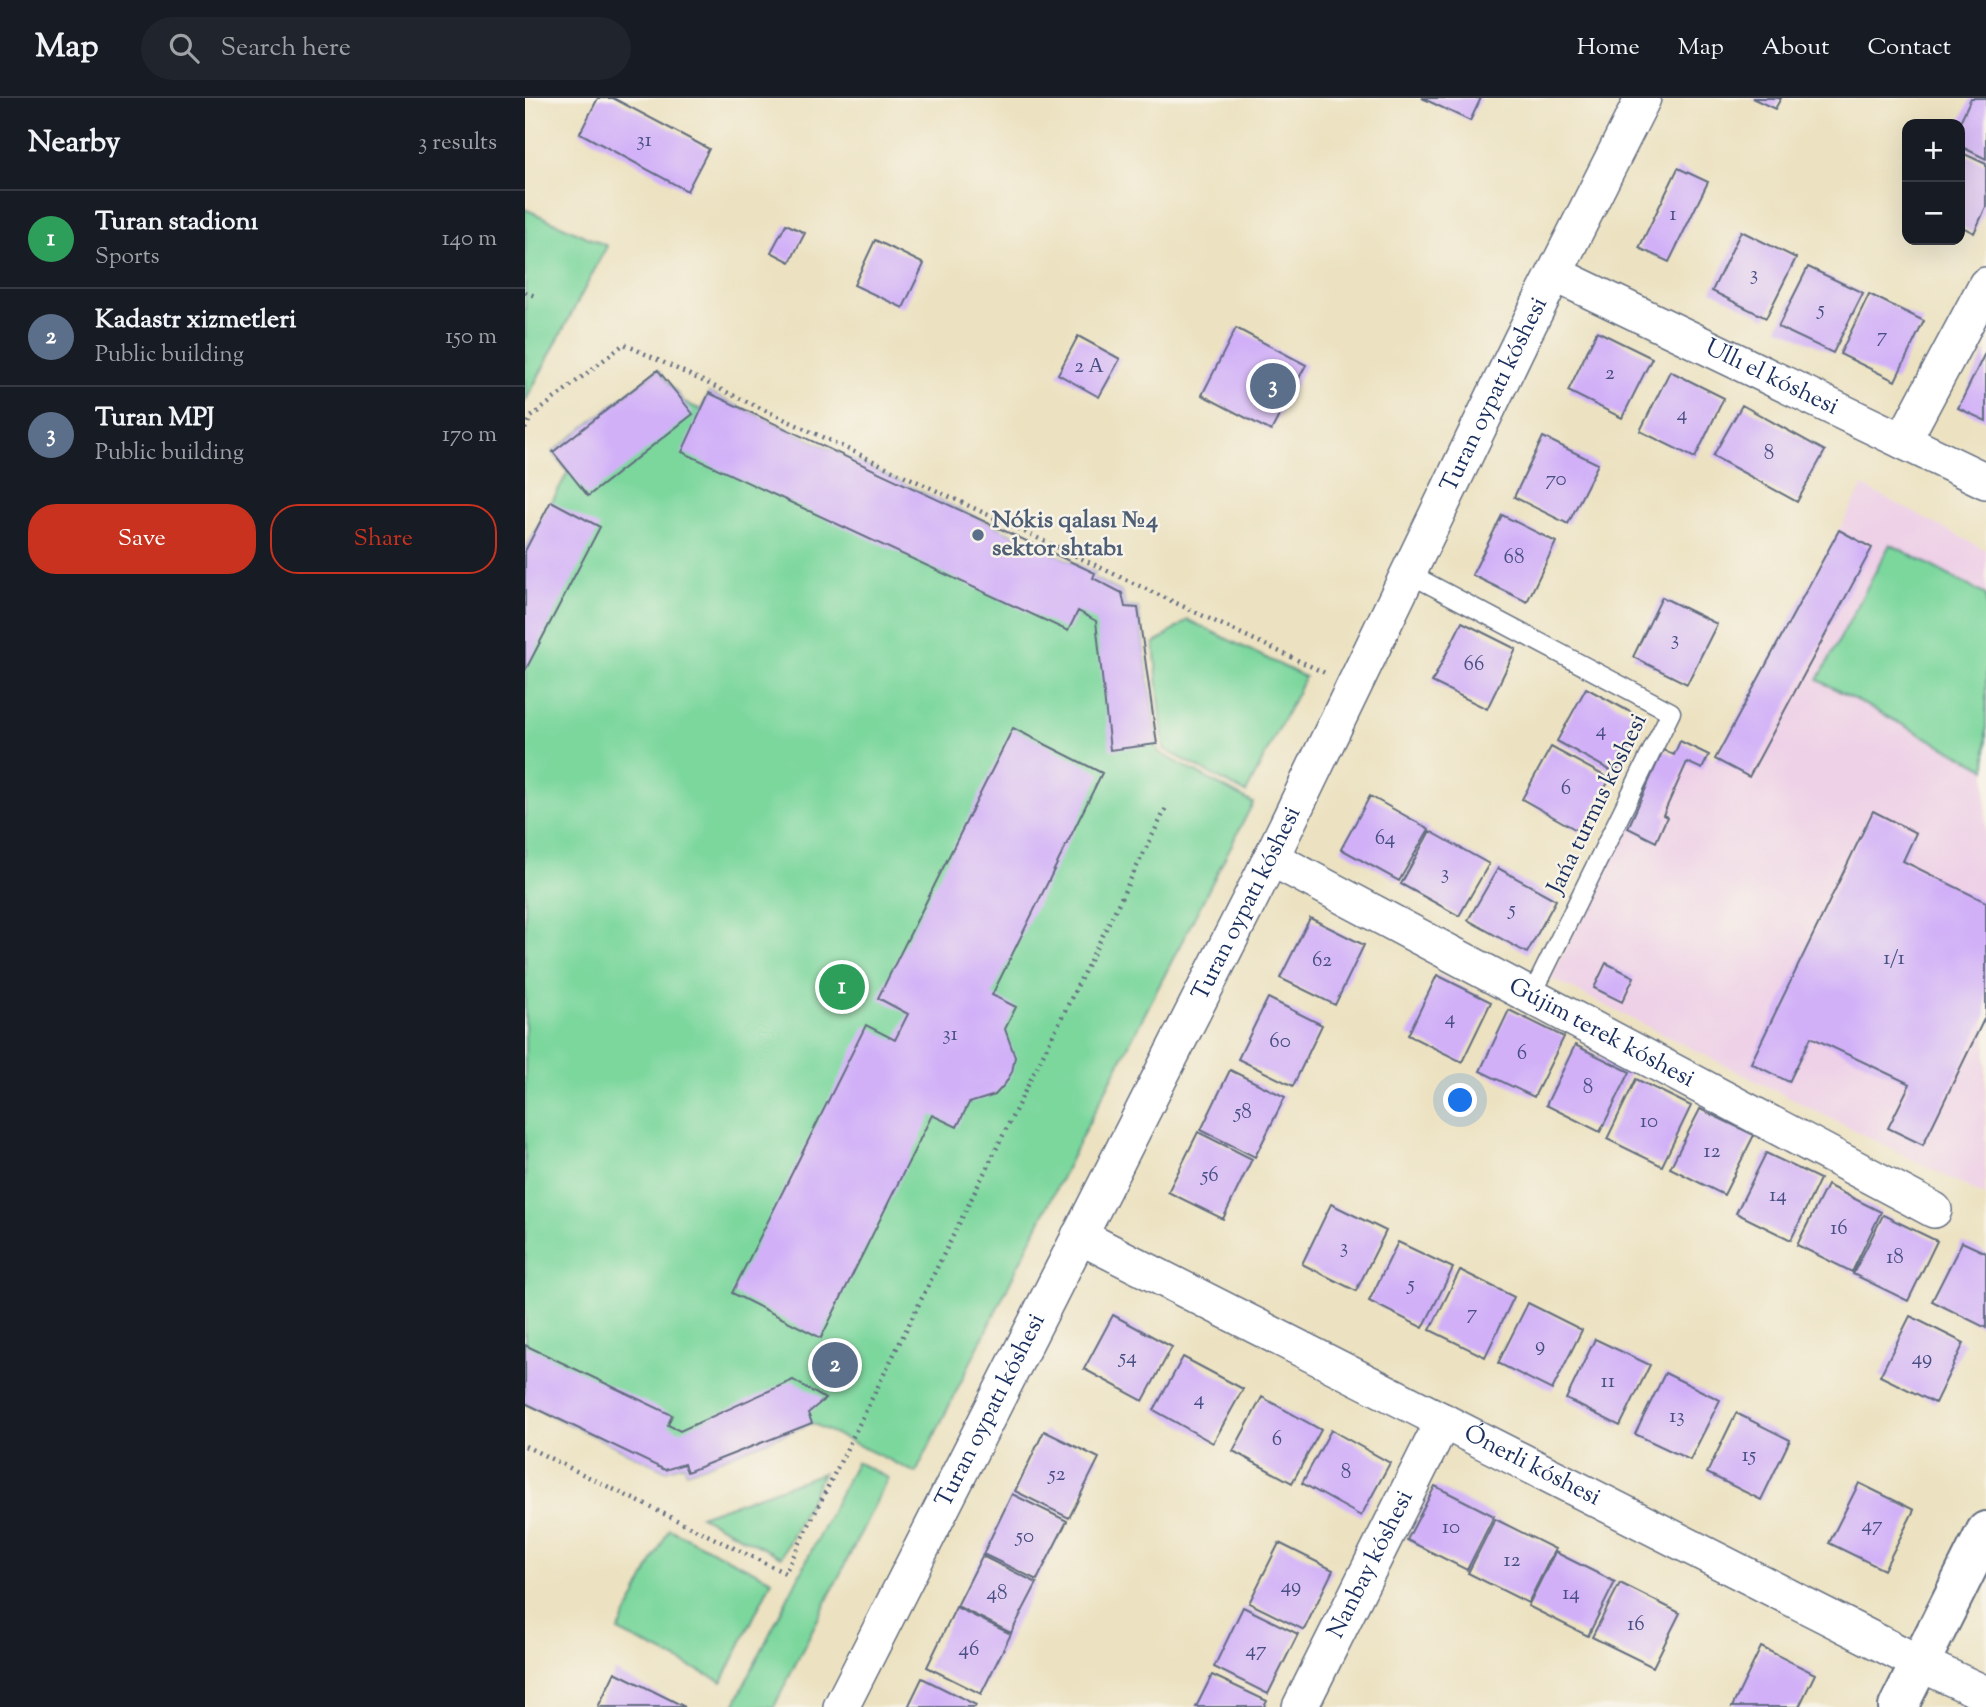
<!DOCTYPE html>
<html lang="en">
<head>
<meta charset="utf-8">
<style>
  body { margin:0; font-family:"Sorts Mill Goudy",serif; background:#20242c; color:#f1f3f6 }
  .controls { position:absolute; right:21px; top:21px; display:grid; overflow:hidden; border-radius:14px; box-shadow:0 7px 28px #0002 }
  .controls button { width:63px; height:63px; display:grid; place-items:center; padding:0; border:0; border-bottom:2px solid #363941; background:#171b24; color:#f1f3f6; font:35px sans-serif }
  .you { position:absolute; left:936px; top:1003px; width:24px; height:24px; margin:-18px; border:5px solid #fff; border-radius:50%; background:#1a73e8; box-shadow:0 0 0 10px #1a73e833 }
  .badge { display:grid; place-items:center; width:46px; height:46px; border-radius:50%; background:#c8321e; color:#fff; font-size:23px; font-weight:700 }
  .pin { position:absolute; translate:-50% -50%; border:4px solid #fff; box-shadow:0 2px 7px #0006 }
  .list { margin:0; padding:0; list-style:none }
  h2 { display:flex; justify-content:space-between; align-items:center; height:91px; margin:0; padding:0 28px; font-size:30px }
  h2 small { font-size:23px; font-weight:400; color:#9ea1a6 }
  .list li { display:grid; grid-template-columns:46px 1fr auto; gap:21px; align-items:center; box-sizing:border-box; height:98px; padding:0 28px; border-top:2px solid #363941 }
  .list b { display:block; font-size:26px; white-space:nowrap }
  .list p { margin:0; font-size:23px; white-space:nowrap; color:#9ea1a6 }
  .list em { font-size:23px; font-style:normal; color:#9ea1a6 }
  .actions { display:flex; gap:14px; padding:21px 28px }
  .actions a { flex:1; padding:16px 0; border:2px solid #c8321e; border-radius:28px; text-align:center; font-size:24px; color:#c8321e }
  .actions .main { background:#c8321e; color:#fff }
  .icon { flex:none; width:38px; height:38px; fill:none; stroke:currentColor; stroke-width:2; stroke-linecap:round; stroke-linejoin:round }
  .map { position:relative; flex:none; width:1461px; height:1609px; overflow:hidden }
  header { display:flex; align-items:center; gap:42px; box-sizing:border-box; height:98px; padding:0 35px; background:#171b24; border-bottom:2px solid #363941 }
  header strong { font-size:33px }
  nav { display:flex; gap:38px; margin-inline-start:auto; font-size:24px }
  .search { width:490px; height:63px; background:#20242c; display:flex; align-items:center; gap:18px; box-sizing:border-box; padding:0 24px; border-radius:38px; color:#9ea1a6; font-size:26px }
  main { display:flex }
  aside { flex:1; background:#171b24 }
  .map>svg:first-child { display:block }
</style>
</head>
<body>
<header>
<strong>Map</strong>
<div class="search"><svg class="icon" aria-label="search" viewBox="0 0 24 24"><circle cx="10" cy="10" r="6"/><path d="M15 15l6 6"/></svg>Search here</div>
<nav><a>Home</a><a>Map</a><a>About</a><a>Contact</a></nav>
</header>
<main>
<aside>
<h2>Nearby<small>3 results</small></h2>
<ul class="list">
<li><span class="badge" style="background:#2e9e5b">1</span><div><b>Turan stadionı</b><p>Sports</p></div><em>140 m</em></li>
<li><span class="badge" style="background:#5c6f8a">2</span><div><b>Kadastr xizmetleri</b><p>Public building</p></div><em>150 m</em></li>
<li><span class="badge" style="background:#5c6f8a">3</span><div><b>Turan MPJ</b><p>Public building</p></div><em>170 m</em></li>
</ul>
<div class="actions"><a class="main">Save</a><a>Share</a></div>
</aside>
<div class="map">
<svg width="1461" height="1609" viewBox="0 0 1461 1609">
  <rect width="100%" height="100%" fill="#f7f3e8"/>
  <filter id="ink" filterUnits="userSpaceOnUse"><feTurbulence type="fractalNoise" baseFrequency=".0143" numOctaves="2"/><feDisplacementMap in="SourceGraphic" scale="14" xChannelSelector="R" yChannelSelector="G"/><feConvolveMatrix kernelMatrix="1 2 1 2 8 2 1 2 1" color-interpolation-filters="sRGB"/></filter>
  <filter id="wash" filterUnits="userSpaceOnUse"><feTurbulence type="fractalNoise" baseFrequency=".00686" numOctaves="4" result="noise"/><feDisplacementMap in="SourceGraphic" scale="28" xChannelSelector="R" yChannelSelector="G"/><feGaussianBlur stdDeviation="1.57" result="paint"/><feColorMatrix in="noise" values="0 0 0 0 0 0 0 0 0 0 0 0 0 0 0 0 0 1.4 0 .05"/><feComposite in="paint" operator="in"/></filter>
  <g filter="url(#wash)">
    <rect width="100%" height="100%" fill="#ece2c1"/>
    <path fill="#eed0e7" d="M 1338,388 L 1461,452 L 1460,1098 L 1026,880 L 1103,730 L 1138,652 L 1149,657 L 1155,643 L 1190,661 Z"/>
    <path fill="#7cd79d" stroke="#4c837e" stroke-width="2" d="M 0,111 L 82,148 L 0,304 Z
      M 133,272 L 159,304 L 176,312 L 184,295 L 570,475 L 568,480 L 597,495 L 600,509 L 613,510 L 633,654 L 728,705 L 557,1038 L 391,1375 L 287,1325 L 162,1374 L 159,1366 L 140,1372 L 0,1305 L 0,453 L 43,374 L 28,354 Z
      M 1365,446 L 1461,497 L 1461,671 L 1293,582 Z
      M 663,522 L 780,579 L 721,695 L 639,651 L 629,546 Z
      M 331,1364 L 363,1380 L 249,1609 L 208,1609 Z
      M 298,1375 L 256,1459 L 175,1418 Z
      M 144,1431 L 247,1482 L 197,1584 L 93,1533 Z"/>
    <g id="blocks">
      <path fill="#d1b0f8" d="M 73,0 L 88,0 L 184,51 L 162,93 L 55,35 Z
        M 897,0 L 956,0 L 945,23 Z
        M 1227,0 L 1256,0 L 1250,11 Z
        M 1446,0 L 1461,0 L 1461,61 L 1435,48 L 1434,26 Z
        M 1435,54 L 1461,66 L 1461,109 L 1449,135 L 1435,128 Z
        M 1153,70 L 1183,84 L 1144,164 L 1114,150 Z
        M 261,126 L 280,135 L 265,164 L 246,154 Z
        M 1216,133 L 1271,160 L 1241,220 L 1187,193 Z
        M 350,142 L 399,166 L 378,210 L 329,187 Z
        M 1283,169 L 1338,195 L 1308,255 L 1253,229 Z
        M 1344,196 L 1399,223 L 1370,283 L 1315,256 Z
        M 711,230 L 781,267 L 746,333 L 677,297 Z
        M 1072,233 L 1127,260 L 1097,320 L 1043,293 Z
        M 553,238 L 595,261 L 574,299 L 533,276 Z
        M 1461,253 L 1461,323 L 1433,310 Z
        M 133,272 L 168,316 L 63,398 L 28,354 Z
        M 1145,273 L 1199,300 L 1170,360 L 1115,333 Z
        M 184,295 L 570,475 L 568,480 L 597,495 L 600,509 L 613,510 L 632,646 L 585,652 L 571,523 L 553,513 L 543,533 L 157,354 Z
        M 1217,307 L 1300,353 L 1272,404 L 1188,358 Z
        M 1018,339 L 1073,366 L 1043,426 L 989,399 Z
        M 26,403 L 75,429 L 0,573 L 0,453 Z
        M 977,417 L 1031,444 L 1002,504 L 947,477 Z
        M 1314,432 L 1347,450 L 1224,679 L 1190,661 Z
        M 1137,499 L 1192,526 L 1162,586 L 1108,559 Z
        M 937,524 L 991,551 L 962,611 L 907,584 Z
        M 1061,590 L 1120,622 L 1090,675 L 1032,643 Z
        M 488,630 L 577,675 L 467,897 L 491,909 L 480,931 L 490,959 L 487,974 L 480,986 L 470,997 L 444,1005 L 432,1029 L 407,1017 L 296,1240 L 207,1195 L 341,927 L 370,942 L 383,916 L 353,900 Z
        M 1155,643 L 1184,657 L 1177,671 L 1162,664 L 1138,717 L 1142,719 L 1131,744 L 1103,730 L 1138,652 L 1149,657 Z
        M 1026,649 L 1085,681 L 1055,734 L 997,701 Z
        M 845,698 L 904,731 L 874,783 L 816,751 Z
        M 1348,713 L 1391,735 L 1378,763 L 1461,804 L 1461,917 L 1398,1047 L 1363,1030 L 1385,986 L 1286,939 L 1264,984 L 1226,965 Z
        M 905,733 L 964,766 L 934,818 L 876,786 Z
        M 973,770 L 1031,802 L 1002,855 L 943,822 Z
        M 785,820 L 839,847 L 810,907 L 755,880 Z
        M 1081,865 L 1109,879 L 1097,904 L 1069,890 Z
        M 912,877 L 966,904 L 937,964 L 883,937 Z
        M 743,900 L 797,927 L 768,988 L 713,961 Z
        M 984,912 L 1039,939 L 1009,999 L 955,973 Z
        M 1050,947 L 1105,974 L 1075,1034 L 1021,1007 Z
        M 705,972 L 760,999 L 730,1059 L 676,1032 Z
        M 1111,981 L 1166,1008 L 1137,1068 L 1082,1041 Z
        M 1175,1011 L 1229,1037 L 1199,1097 L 1145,1070 Z
        M 673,1034 L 727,1061 L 698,1121 L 643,1094 Z
        M 1241,1055 L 1295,1081 L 1266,1142 L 1211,1115 Z
        M 1302,1087 L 1356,1114 L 1327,1174 L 1272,1147 Z
        M 806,1106 L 861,1133 L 831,1193 L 777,1166 Z
        M 1358,1117 L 1412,1143 L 1383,1203 L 1328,1176 Z
        M 873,1144 L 928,1170 L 898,1230 L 844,1203 Z
        M 1437,1144 L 1461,1155 L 1461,1230 L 1407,1203 Z
        M 935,1172 L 989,1199 L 960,1259 L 905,1232 Z
        M 1003,1205 L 1057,1232 L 1027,1292 L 973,1265 Z
        M 588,1217 L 647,1249 L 618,1303 L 559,1271 Z
        M 1385,1218 L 1439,1245 L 1410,1305 L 1355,1278 Z
        M 1070,1241 L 1125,1267 L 1095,1328 L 1041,1301 Z
        M 0,1247 L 147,1317 L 143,1327 L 155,1333 L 268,1282 L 300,1301 L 283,1315 L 287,1325 L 162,1374 L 159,1366 L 140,1372 L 0,1305 Z
        M 658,1259 L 718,1291 L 688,1345 L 629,1312 Z
        M 1140,1275 L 1195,1302 L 1165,1362 L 1110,1336 Z
        M 737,1299 L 796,1332 L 767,1385 L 708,1353 Z
        M 1211,1315 L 1265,1342 L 1236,1402 L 1182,1375 Z
        M 806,1332 L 865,1365 L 836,1418 L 777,1385 Z
        M 519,1333 L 574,1360 L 544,1420 L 490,1393 Z
        M 1334,1385 L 1389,1412 L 1359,1472 L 1304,1445 Z
        M 910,1388 L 969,1418 L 942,1472 L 882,1442 Z
        M 487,1396 L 542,1423 L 512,1482 L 458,1456 Z
        M 970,1421 L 1030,1451 L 1003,1505 L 943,1475 Z
        M 754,1445 L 808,1472 L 779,1532 L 724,1505 Z
        M 1030,1454 L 1090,1484 L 1063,1538 L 1003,1508 Z
        M 457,1458 L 512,1485 L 486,1535 L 432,1508 Z
        M 1095,1485 L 1155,1515 L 1128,1569 L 1067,1539 Z
        M 431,1509 L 486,1536 L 456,1596 L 402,1569 Z
        M 718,1509 L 773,1536 L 743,1596 L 689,1569 Z
        M 1236,1549 L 1290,1576 L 1274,1609 L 1207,1609 Z
        M 90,1574 L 160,1609 L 73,1609 Z
        M 687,1577 L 742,1603 L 739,1609 L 671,1609 Z
        M 397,1580 L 451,1607 L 450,1609 L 383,1609 Z"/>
    </g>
  </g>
  <g filter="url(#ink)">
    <use href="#blocks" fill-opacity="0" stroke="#646e81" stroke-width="2"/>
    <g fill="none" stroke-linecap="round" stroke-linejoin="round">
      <g stroke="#646e81" stroke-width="21">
        <path id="service" d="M 885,476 L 1146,614 L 1007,897"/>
      </g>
      <g stroke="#646e81" stroke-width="38">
        <g id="minor">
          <path id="s1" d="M 1030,176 L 1461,383"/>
          <path d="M 1378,343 L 1461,187"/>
          <path id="s2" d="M 746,760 L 1409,1112"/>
          <path id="s3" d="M 554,1138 L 1394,1565 L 1461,1596"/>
          <path id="s4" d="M 316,1609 L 746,760 L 996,242 L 1118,0"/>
          <path id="s5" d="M 775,1609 L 918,1323"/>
        </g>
      </g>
      <g stroke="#646e81" stroke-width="42">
        <path id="tertiary" d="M 1373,1609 L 1461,1433"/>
      </g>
      <path stroke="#646e81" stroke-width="4.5" stroke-dasharray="2 5" stroke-linecap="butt" d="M 0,194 L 12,199
        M 0,331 L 6,319 L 99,246 L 800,575
        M 0,1348 L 260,1475 L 642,708"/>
      <use href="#service" stroke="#fff" stroke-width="18"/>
      <use href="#minor" stroke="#fff" stroke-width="35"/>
      <use href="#tertiary" stroke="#fff" stroke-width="38"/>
    </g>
  </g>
  <circle fill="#5c6f8a" stroke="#f7f3e8" stroke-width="2.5" cx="453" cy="437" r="7"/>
  <g text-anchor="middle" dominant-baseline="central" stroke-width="5" stroke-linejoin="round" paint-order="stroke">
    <g font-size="21" fill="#484f84">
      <text x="119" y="43">31</text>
      <text x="1148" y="117">1</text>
      <text x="1229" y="177">3</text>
      <text x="1296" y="212">5</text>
      <text x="1357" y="239">7</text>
      <text x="564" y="269">2 А</text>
      <text x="1085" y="276">2</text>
      <text x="1157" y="317">4</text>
      <text x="1244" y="356">8</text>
      <text x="1031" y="382">70</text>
      <text x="989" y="460">68</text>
      <text x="1150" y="542">3</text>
      <text x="949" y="567">66</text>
      <text x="1076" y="633">4</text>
      <text x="1041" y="691">6</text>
      <text x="860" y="741">64</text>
      <text x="920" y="776">3</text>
      <text x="987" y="812">5</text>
      <text x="1369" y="861">1/1</text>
      <text x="797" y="863">62</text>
      <text x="925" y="921">4</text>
      <text x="425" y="937">31</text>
      <text x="755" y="944">60</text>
      <text x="997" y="956">6</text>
      <text x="1063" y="990">8</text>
      <text x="718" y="1015">58</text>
      <text x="1124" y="1024">10</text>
      <text x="1187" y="1054">12</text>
      <text x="685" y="1078">56</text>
      <text x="1253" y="1098">14</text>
      <text x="1314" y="1131">16</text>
      <text x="819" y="1150">3</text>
      <text x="1370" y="1160">18</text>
      <text x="886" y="1187">5</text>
      <text x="947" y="1216">7</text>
      <text x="1015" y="1248">9</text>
      <text x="603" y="1260">54</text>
      <text x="1397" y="1261">49</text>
      <text x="1083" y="1284">11</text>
      <text x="674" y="1302">4</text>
      <text x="1152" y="1319">13</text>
      <text x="752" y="1342">6</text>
      <text x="1224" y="1358">15</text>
      <text x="821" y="1375">8</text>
      <text x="532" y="1377">52</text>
      <text x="1347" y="1428">47</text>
      <text x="926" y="1430">10</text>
      <text x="500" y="1439">50</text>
      <text x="987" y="1463">12</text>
      <text x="766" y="1489">49</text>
      <text x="472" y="1496">48</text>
      <text x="1046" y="1496">14</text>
      <text x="1111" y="1527">16</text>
      <text x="444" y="1552">46</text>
      <text x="731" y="1553">47</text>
    </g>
    <g font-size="24" fill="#1b2f5e" stroke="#f7f3e8">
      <text stroke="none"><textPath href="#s1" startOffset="240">Ullı el kóshesi</textPath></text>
      <text stroke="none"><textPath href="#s4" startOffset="1466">Turan oypatı kóshesi</textPath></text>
      <text transform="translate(1073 706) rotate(-64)">Jańa turmıs kóshesi</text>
      <text stroke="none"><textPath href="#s4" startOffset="900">Turan oypatı kóshesi</textPath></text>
      <text stroke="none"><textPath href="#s2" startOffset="374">Gújim terek kóshesi</textPath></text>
      <text stroke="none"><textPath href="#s4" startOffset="332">Turan oypatı kóshesi</textPath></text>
      <text stroke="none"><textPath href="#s3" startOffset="508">Ónerli kóshesi</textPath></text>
      <text stroke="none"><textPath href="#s5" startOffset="159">Nanbay kóshesi</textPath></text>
    </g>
    <g font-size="24" font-weight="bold" fill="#4e5e75" stroke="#f7f3e8" text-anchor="start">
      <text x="467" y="423">Nókis qalası №4<tspan x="467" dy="28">sektor shtabı</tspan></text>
    </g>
  </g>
</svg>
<div class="controls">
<button>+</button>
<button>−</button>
</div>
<div class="you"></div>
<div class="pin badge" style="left:317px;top:889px;background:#2e9e5b">1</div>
<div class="pin badge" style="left:310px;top:1267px;background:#5c6f8a">2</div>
<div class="pin badge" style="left:748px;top:288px;background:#5c6f8a">3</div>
</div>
</main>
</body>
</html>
